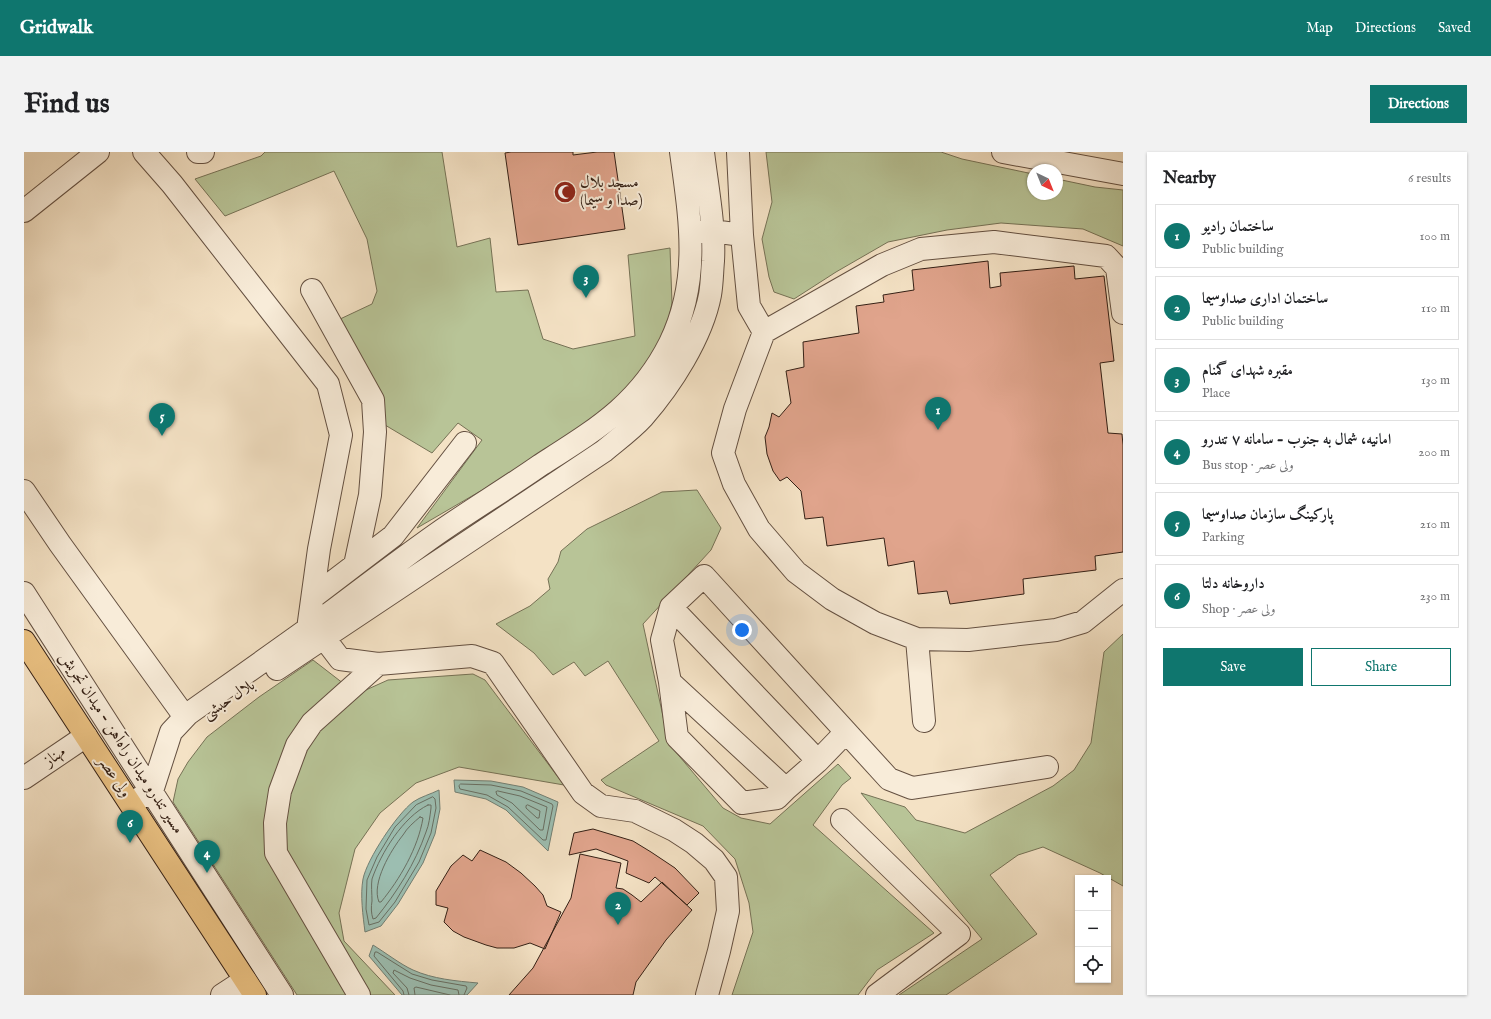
<!DOCTYPE html>
<html lang="en">
<head>
<meta charset="utf-8">
<style>
  body { margin:0; font-family:"IM FELL English",Amiri,serif; background:#f2f2f2; color:#202124 }
  .controls { position:absolute; right:12px; bottom:12px; display:grid; overflow:hidden; border-radius:0px; box-shadow:0 1px 3px #0004 }
  .controls button { width:36px; height:36px; display:grid; place-items:center; padding:0; border:0; border-bottom:1px solid #e0e0e0; background:#fff; color:#202124; font:20px sans-serif }
  .compass { position:absolute; left:1003px; top:12px; width:36px; height:36px; border-radius:50%; background:#fff; box-shadow:0 1px 3px #0004; rotate:137deg }
  .you { position:absolute; left:718px; top:478px; width:14px; height:14px; margin:-10px; border:3px solid #fff; border-radius:50%; background:#1a73e8; box-shadow:0 0 0 6px #1a73e833 }
  .badge { display:grid; place-items:center; width:26px; height:26px; border-radius:50%; background:#0f766e; color:#fff; font-size:13px; font-weight:700 }
  .pin { position:absolute; translate:-50% -33px; filter:drop-shadow(0 1px 2px #0008) }
  .pin::after { content:''; position:absolute; top:21px; width:14px; height:12px; background:inherit; clip-path:polygon(0 0,100% 0,50% 100%) }
  .list { margin:0; padding:0; list-style:none }
  h2 { display:flex; justify-content:space-between; align-items:center; height:52px; margin:0; padding:0 16px; font-size:17px }
  h2 small { font-size:13px; font-weight:400; color:#757577 }
  .list li { display:grid; grid-template-columns:26px 1fr auto; gap:12px; align-items:center; box-sizing:border-box; height:64px; margin:0 8px 8px; padding:0 8px; border:1px solid #e0e0e0; border-radius:0px }
  .list b { display:block; font-size:15px; white-space:nowrap }
  .list p { margin:0; font-size:13px; white-space:nowrap; color:#757577 }
  .list em { font-size:13px; font-style:normal; color:#757577 }
  .actions { display:flex; gap:8px; padding:12px 16px }
  .actions a { flex:1; padding:9px 0; border:1px solid #0f766e; border-radius:0px; text-align:center; font-size:14px; color:#0f766e }
  .actions .main { background:#0f766e; color:#fff }
  .icon { flex:none; width:22px; height:22px; fill:none; stroke:currentColor; stroke-width:2; stroke-linecap:round; stroke-linejoin:round }
  .map { position:relative; flex:none; width:1099px; height:843px; overflow:hidden; border-radius:0px }
  header { display:flex; align-items:center; gap:24px; box-sizing:border-box; height:56px; padding:0 20px; background:#0f766e; color:#fff }
  header strong { font-size:19px }
  nav { display:flex; gap:22px; margin-inline-start:auto; font-size:14px }
  .intro { display:flex; align-items:center; justify-content:space-between; box-sizing:border-box; height:96px; padding:0 24px }
  h1 { margin:0; font-size:28px }
  .button { padding:10px 18px; border-radius:0px; background:#0f766e; color:#fff; font-size:14px; font-weight:700 }
  main { display:flex; gap:24px; padding:0 24px }
  aside { flex:1; background:#fff; border-radius:0px; box-shadow:0 1px 3px #0004 }
  .map>svg:first-child { display:block }
</style>
</head>
<body>
<header>
<strong>Gridwalk</strong>
<nav><a>Map</a><a>Directions</a><a>Saved</a></nav>
</header>
<div class="intro"><h1>Find us</h1><a class="button">Directions</a></div>
<main>
<div class="map">
<svg width="1099" height="843" viewBox="0 0 1099 843">
  <rect width="100%" height="100%" fill="#f4e2c5"/>
  <filter id="stains"><feTurbulence type="fractalNoise" baseFrequency=".005" numOctaves="4"/><feColorMatrix values="0 0 0 0 .2 0 0 0 0 .09 0 0 0 0 .02 0 0 0 .5 -.17"/></filter>
  <radialGradient id="worn" r=".72"><stop offset=".6" stop-color="#630" stop-opacity="0"/><stop offset="1" stop-color="#630" stop-opacity=".3"/></radialGradient>
  <path fill="#b8c497" stroke="#767256" d="M 241,0 L 418,0 L 433,95 L 466,86 L 472,140 L 504,138 L 519,187 L 549,197 L 611,184 L 604,103 L 646,96 L 648,151 L 645,166 L 637,187 L 622,214 L 584,256 L 472,330 L 393,376 L 458,288 L 434,271 L 408,301 L 361,273 L 314,168 L 348,152 L 353,139 L 343,87 L 310,19 L 201,64 L 171,27 L 237,4 Z
    M 742,0 L 917,0 L 938,7 L 1009,22 L 1009,42 L 1033,42 L 1033,27 L 1071,35 L 1099,38 L 1099,94 L 1059,77 L 977,71 L 923,78 L 864,90 L 812,120 L 770,147 L 750,140 L 745,125 L 738,87 L 748,50 Z
    M 673,338 L 697,376 L 687,398 L 619,472 L 645,592 L 699,656 L 717,666 L 746,672 L 814,612 L 827,626 L 818,633 L 789,673 L 910,781 L 853,818 L 834,843 L 708,843 L 729,780 L 725,751 L 711,707 L 679,674 L 582,633 L 577,628 L 635,589 L 584,509 L 561,524 L 550,510 L 529,523 L 510,501 L 472,472 L 506,454 L 526,437 L 524,427 L 534,410 L 537,399 L 563,377 L 638,340 Z
    M 1099,482 L 1099,734 L 1076,721 L 1019,695 L 994,703 L 966,723 L 1013,782 L 922,843 L 875,843 L 958,787 L 837,641 L 881,655 L 892,668 L 941,681 L 1029,634 L 1050,618 L 1067,591 L 1080,500 Z
    M 289,508 L 333,542 L 364,528 L 449,522 L 461,528 L 540,633 L 435,615 L 392,631 L 356,661 L 331,697 L 315,761 L 320,789 L 371,843 L 273,843 L 149,650 L 154,627 L 164,610 L 183,585 L 235,545 Z"/>
  <path fill="#9cbeb1" stroke="#727f73" d="M 430,628 L 467,629 L 499,635 L 534,650 L 524,699 L 482,658 L 462,647 L 431,640 Z
    M 415,638 L 416,657 L 411,682 L 399,711 L 374,752 L 357,774 L 341,780 C 339,764 336,743 339,727 C 343,707 373,662 389,650 C 396,645 407,642 415,638 Z
    M 349,793 C 362,801 376,812 389,818 C 409,827 432,829 454,831 L 443,843 L 378,843 L 345,804 Z"/>
  <g fill="none" stroke-linecap="round" stroke-linejoin="round">
    <path stroke="#686f63" stroke-width="1" d="M 437,632 L 467,633 L 497,639 L 528,652 L 529,654 L 522,688 L 519,688 L 484,655 L 463,643 L 436,637 L 435,634 Z
      M 474,639 L 496,644 L 523,655 L 519,678 L 516,678 L 488,651 L 473,643 L 472,640 Z
      M 409,645 L 411,647 L 412,656 L 407,681 L 395,710 L 371,750 L 355,770 L 345,773 L 342,757 L 343,728 L 353,705 L 371,675 L 392,653 Z
      M 404,653 L 407,653 L 407,656 C 406,664 405,673 402,680 C 391,712 373,740 352,766 L 349,767 C 347,761 347,755 348,749 C 348,742 347,733 348,727 C 357,701 379,665 404,653 Z
      M 504,653 L 516,659 L 515,666 L 513,666 L 502,656 L 502,654 Z
      M 396,665 L 399,666 C 394,696 376,727 357,750 L 355,750 C 347,731 367,698 379,683 C 383,676 390,670 396,665 Z
      M 380,843 L 379,839 L 350,804 L 351,800 L 353,800 L 388,822 L 408,828 L 442,834 L 443,836 L 440,843
      M 385,843 L 383,836 L 369,821 L 370,818 L 386,826 L 407,833 L 434,838 L 435,843
      M 391,843 L 390,836 L 392,835 L 426,843"/>
  </g>
  <path fill="#e0a48c" stroke="#342015" d="M 487,0 L 549,0 L 549,3 L 573,0 L 590,0 L 601,77 L 494,93 L 481,1 Z
    M 964,109 L 966,136 L 977,134 L 976,121 L 1050,114 L 1051,127 L 1080,124 L 1090,209 L 1076,211 L 1084,281 L 1098,282 L 1099,293 L 1099,400 L 1071,404 L 1072,418 L 999,427 L 1000,442 L 926,452 L 923,439 L 894,442 L 890,409 L 864,414 L 860,386 L 803,394 L 799,365 L 781,367 L 777,339 L 763,325 L 756,329 L 749,319 L 743,302 L 741,285 L 745,275 L 748,261 L 755,265 L 767,251 L 762,219 L 780,215 L 779,190 L 835,181 L 832,154 L 860,150 L 859,143 L 890,138 L 888,118 Z
    M 569,677 L 609,689 L 627,700 L 651,716 L 675,741 L 663,753 L 631,725 L 625,731 L 602,721 L 604,709 L 572,697 L 545,703 L 550,681 Z
    M 456,698 L 482,710 L 497,721 L 511,734 L 519,743 L 523,754 L 537,760 L 521,797 L 506,791 L 490,796 L 473,796 L 462,793 L 440,785 L 429,779 L 420,770 L 424,756 L 412,753 L 412,739 L 427,714 L 439,703 L 448,709 Z
    M 556,702 L 597,711 L 592,736 L 599,737 L 608,743 L 617,750 L 638,730 L 668,758 L 642,788 L 612,830 L 609,843 L 485,843 L 509,816 L 547,746 Z"/>
  <g fill="none" stroke-linecap="round" stroke-linejoin="round">
    <g stroke="#645041" stroke-width="24">
      <path id="minor" d="M 120,0 L 148,32 L 304,232 L 317,283 L 295,397 L 284,477 L 282,485
        M 174,0 L 179,0
        M 714,0 L 718,83
        M 979,0 L 1099,22
        M 0,59 L 74,0
        M 675,80 L 688,79 L 718,83 L 725,154 L 740,180
        M 288,138 L 349,248 L 351,280 L 346,343 L 331,413
        M 1099,161 L 1093,116 L 1082,104 L 970,90 L 897,97 L 858,113 L 740,180 L 711,257 L 699,301 L 710,332 L 735,377 L 772,420 L 808,447 L 851,471 L 893,487 L 944,488 L 1032,478 L 1059,470 L 1099,438
        M 0,339 L 36,392 L 161,565
        M 0,441 L 258,843
        M 289,445 L 369,384 L 441,291
        M 647,455 L 638,488 L 646,530 L 762,637 L 794,609
        M 300,486 L 316,507 L 354,512 L 448,504 L 469,511 L 559,641 L 577,654 L 611,659 L 650,678 L 670,691 L 690,708 L 702,725 L 704,759 L 695,799 L 683,843
        M 893,487 L 900,569
        M 253,517 L 580,299 C 593,288 607,278 619,265 C 647,233 678,185 686,143 C 688,132 688,120 689,109 C 691,75 683,34 679,0
        M 646,530 L 653,585 L 718,651 L 753,646 L 762,637
        M 822,580 L 794,609 L 647,455 L 680,424 L 865,627 L 888,636 L 1023,615
        M 0,626 L 62,584
        M 107,651 L 128,639 L 147,580 L 164,562 C 212,528 259,495 306,461 C 342,434 377,407 414,381 C 447,358 482,337 515,314 C 571,278 615,253 646,191 C 677,127 666,67 657,0
        M 818,668 L 935,782 L 853,843
        M 198,843 L 221,828
        M 335,843 L 252,701 L 251,671 L 256,639 L 273,593 L 288,571 L 354,512"/>
    </g>
    <g stroke="#342015" stroke-width="24">
      <path id="major" d="M 0,489 L 231,843"/>
    </g>
    <use href="#minor" stroke="#f8ecd9" stroke-width="22"/>
    <use href="#major" stroke="#eac182" stroke-width="22"/>
  </g>
  <defs>
    <g id="mosque-disc" transform="scale(1.15)"><circle r="9.5" fill="#8f2418" stroke="#f8ecd9"/><path d="M3.5-4.9A6 6 0 1 0 3.5 4.9A5 5 0 1 1 3.5-4.9Z" fill="#fff"/></g>
  </defs>
  <g fill-rule="evenodd">
    <use href="#mosque-disc" x="541" y="40"/>
  </g>
  <g text-anchor="middle" dominant-baseline="central" stroke-width="4" stroke-linejoin="round" paint-order="stroke">
    <g font-size="16" fill="#342015" stroke="#f8ecd9" text-anchor="start">
      <text x="556" y="31">مسجد بلال<tspan x="556" dy="18">(صدا و سیما)</tspan></text>
    </g>
    <g font-size="16" fill="#342015" stroke="#f8ecd9">
      <text transform="translate(205 548) rotate(-33)">بلال حبشی</text>
      <text transform="translate(97 591) rotate(57)">مسیر تندرو میدان راه‌آهن - میدان تجریش</text>
      <text transform="translate(31 605) rotate(-35)">مهناز</text>
      <text transform="translate(90 625) rotate(56)">ولی عصر</text>
    </g>
  </g>
  <rect width="100%" height="100%" filter="url(#stains)"/>
  <rect width="100%" height="100%" fill="url(#worn)"/>
</svg>
<div class="controls">
<button>+</button>
<button>−</button>
<button><svg class="icon" aria-label="locate" viewBox="0 0 24 24"><circle cx="12" cy="12" r="6"/><path d="M12 2v4M12 18v4M2 12h4M18 12h4"/></svg></button>
</div>
<svg class="compass" viewBox="-18 -18 36 36"><path d="M0-13l5 13h-10z" fill="#e53935"/><path d="M0 13l5-13h-10z" fill="#757577"/></svg>
<div class="you"></div>
<div class="pin badge" style="left:914px;top:278px">1</div>
<div class="pin badge" style="left:594px;top:773px">2</div>
<div class="pin badge" style="left:562px;top:146px">3</div>
<div class="pin badge" style="left:183px;top:721px">4</div>
<div class="pin badge" style="left:138px;top:284px">5</div>
<div class="pin badge" style="left:106px;top:691px">6</div>
</div>
<aside>
<h2>Nearby<small>6 results</small></h2>
<ul class="list">
<li><span class="badge">1</span><div><b>ساختمان رادیو</b><p>Public building</p></div><em>100 m</em></li>
<li><span class="badge">2</span><div><b>ساختمان اداری صداوسیما</b><p>Public building</p></div><em>110 m</em></li>
<li><span class="badge">3</span><div><b>مقبره شهدای گمنام</b><p>Place</p></div><em>130 m</em></li>
<li><span class="badge">4</span><div><b>امانیه، شمال به جنوب - سامانه ۷ تندرو</b><p>Bus stop · ولی عصر</p></div><em>200 m</em></li>
<li><span class="badge">5</span><div><b>پارکینگ سازمان صداوسیما</b><p>Parking</p></div><em>210 m</em></li>
<li><span class="badge">6</span><div><b>داروخانه دلتا</b><p>Shop · ولی عصر</p></div><em>230 m</em></li>
</ul>
<div class="actions"><a class="main">Save</a><a>Share</a></div>
</aside>
</main>
</body>
</html>
